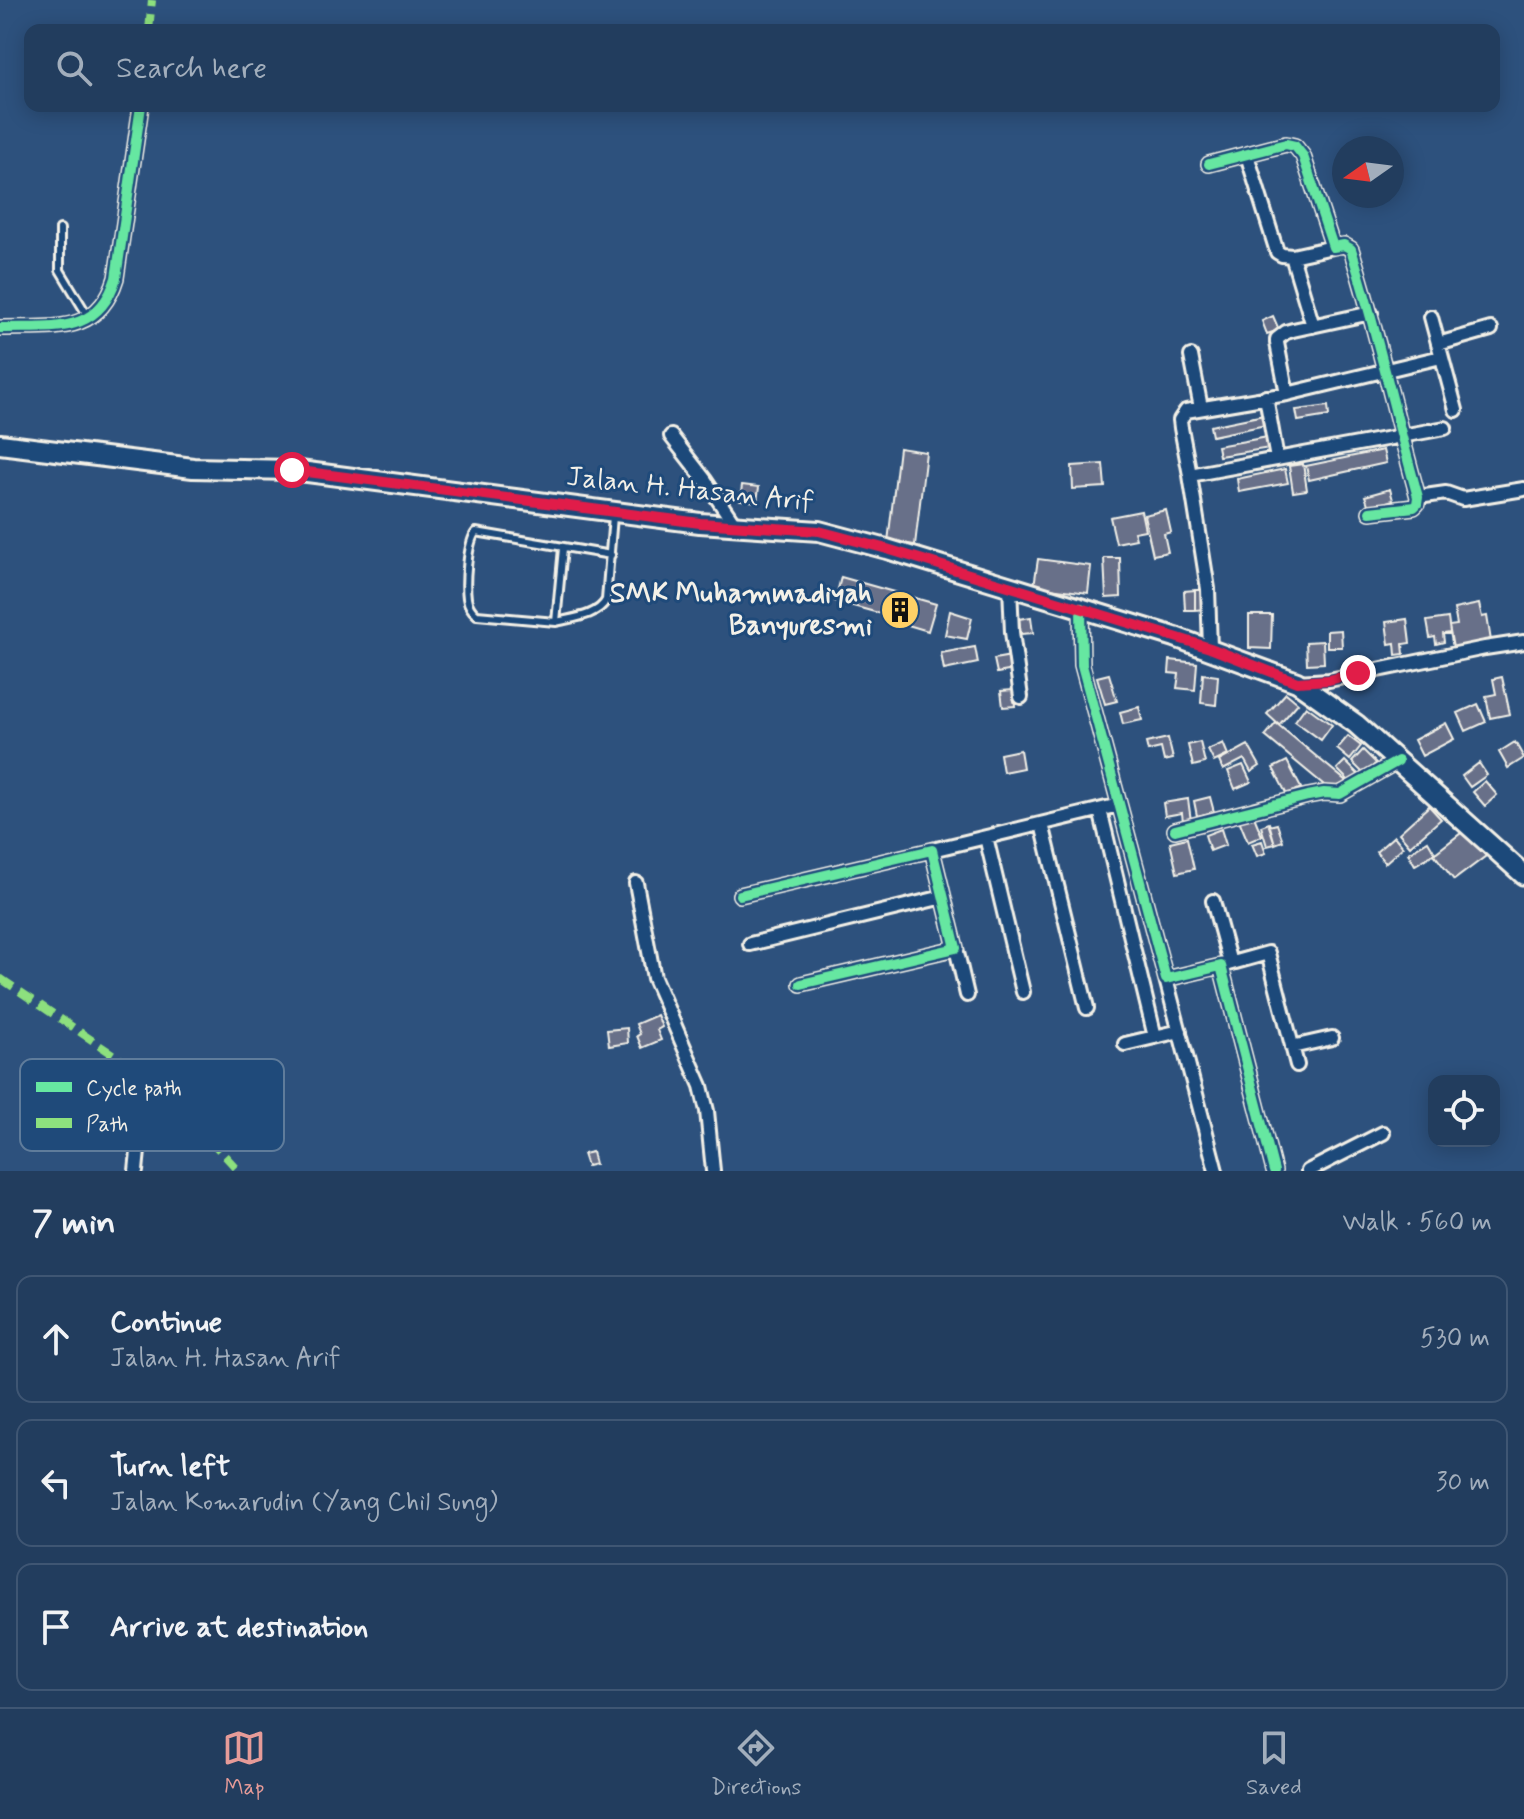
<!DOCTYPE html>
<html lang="en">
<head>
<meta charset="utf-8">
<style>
  body { margin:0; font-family:Mynerve,sans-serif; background:#2a4464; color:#f1f3f6 }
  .controls { position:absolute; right:24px; bottom:24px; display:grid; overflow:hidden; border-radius:16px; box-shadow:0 4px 20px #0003 }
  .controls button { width:72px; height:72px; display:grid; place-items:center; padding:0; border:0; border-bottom:2px solid #3f5673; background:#223d5e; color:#f1f3f6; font:40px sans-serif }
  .compass { position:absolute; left:1332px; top:136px; width:72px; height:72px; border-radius:50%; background:#223d5e; box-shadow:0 4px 20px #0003; rotate:256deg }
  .stop { position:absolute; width:24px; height:24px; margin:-18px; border:6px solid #e11d48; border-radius:50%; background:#fff }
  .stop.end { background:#e11d48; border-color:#fff; box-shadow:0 2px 8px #0008 }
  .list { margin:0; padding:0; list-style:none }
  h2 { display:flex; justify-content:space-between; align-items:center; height:104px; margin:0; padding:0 32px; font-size:34px }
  h2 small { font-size:26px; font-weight:400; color:#a2aebc }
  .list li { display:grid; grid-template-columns:52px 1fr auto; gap:24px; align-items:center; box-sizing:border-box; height:128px; margin:0 16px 16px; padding:0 16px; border:2px solid #3f5673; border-radius:16px }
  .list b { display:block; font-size:30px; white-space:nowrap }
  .list p { margin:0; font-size:26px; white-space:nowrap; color:#a2aebc }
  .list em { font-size:26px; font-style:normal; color:#a2aebc }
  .icon { flex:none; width:44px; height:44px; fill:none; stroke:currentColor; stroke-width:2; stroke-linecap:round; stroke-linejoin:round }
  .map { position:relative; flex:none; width:1524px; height:1171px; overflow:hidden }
  .search { position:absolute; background:#223d5e; box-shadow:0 4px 20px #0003; left:24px; right:24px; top:24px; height:88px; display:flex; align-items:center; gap:20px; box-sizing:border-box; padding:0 28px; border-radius:16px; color:#a2aebc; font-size:30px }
  .sheet { height:536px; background:#223d5e }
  nav { display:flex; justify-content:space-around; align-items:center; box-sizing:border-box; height:112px; border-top:2px solid #3f5673; background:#223d5e; font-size:22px; color:#a2aebc }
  nav a { display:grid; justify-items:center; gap:4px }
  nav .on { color:#e69b98 }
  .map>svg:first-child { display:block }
</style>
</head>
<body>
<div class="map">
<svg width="1524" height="1171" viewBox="0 0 1524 1171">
  <rect width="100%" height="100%" fill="#2d517d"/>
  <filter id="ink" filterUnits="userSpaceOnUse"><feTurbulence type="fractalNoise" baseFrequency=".0125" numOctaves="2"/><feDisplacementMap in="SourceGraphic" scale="16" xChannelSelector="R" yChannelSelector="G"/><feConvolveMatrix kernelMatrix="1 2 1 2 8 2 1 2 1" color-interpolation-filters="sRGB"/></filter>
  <g filter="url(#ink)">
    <path fill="#676f89" stroke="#f4f1e8" stroke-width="2" d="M 1273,316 L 1279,330 L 1267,334 L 1262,321 Z
      M 1328,406 L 1329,416 L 1298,421 L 1296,410 Z
      M 1264,415 L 1266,425 L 1212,436 L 1210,426 Z
      M 1268,437 L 1270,448 L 1219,456 L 1217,446 Z
      M 899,448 L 926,452 L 915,545 L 888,542 Z
      M 1383,450 L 1386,463 L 1309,480 L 1306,466 Z
      M 1103,464 L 1105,487 L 1073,489 L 1072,466 Z
      M 1303,464 L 1307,490 L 1293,492 L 1289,466 Z
      M 1285,469 L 1288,483 L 1239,492 L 1237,479 Z
      M 742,485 L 759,487 L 757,502 L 740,500 Z
      M 1390,489 L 1393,500 L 1369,507 L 1365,496 Z
      M 1166,510 L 1171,532 L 1164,534 L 1168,552 L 1153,555 L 1144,515 Z
      M 1141,511 L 1145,530 L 1134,532 L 1136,539 L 1116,543 L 1110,517 Z
      M 1104,558 L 1120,558 L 1121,597 L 1106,598 Z
      M 1038,559 L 1091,566 L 1088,593 L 1034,586 Z
      M 841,577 L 936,604 L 928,631 L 888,619 L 889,616 L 835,601 Z
      M 1195,590 L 1195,610 L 1185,610 L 1184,591 Z
      M 1195,590 L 1205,590 L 1205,609 L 1195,610 Z
      M 1479,604 L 1482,617 L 1487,616 L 1491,641 L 1453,648 L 1449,626 L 1457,625 L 1454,609 Z
      M 950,611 L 972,618 L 967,639 L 945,635 Z
      M 1249,615 L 1272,615 L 1271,649 L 1249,648 Z
      M 1031,617 L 1033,633 L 1021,634 L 1019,619 Z
      M 1448,618 L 1450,633 L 1443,634 L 1444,642 L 1436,644 L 1435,637 L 1430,638 L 1427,621 Z
      M 1407,619 L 1410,643 L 1403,644 L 1404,654 L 1396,655 L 1395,643 L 1389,644 L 1386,622 Z
      M 1341,630 L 1342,647 L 1327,647 L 1327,631 Z
      M 1323,641 L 1324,663 L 1307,664 L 1306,642 Z
      M 975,647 L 978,663 L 944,670 L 941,653 Z
      M 1011,656 L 1014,670 L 997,673 L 994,659 Z
      M 1170,660 L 1197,663 L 1195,690 L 1177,688 L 1179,674 L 1169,673 Z
      M 1109,674 L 1117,701 L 1105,704 L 1097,677 Z
      M 1203,674 L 1218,676 L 1216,705 L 1201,703 Z
      M 1502,677 L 1510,714 L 1490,718 L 1486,696 L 1496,694 L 1493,679 Z
      M 1013,690 L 1015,706 L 1003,707 L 1001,691 Z
      M 1286,693 L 1298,703 L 1279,725 L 1267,714 Z
      M 1478,704 L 1486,722 L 1466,731 L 1458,713 Z
      M 1306,706 L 1332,725 L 1321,740 L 1295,721 Z
      M 1139,707 L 1142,720 L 1123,724 L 1120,712 Z
      M 1276,723 L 1346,781 L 1335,794 L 1265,736 Z
      M 1446,723 L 1454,739 L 1422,756 L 1414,740 Z
      M 1348,736 L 1361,746 L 1350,760 L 1337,749 Z
      M 1168,738 L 1173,759 L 1164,761 L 1161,748 L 1148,751 L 1146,743 Z
      M 1200,742 L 1205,763 L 1193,766 L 1188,745 Z
      M 1515,742 L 1524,758 L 1508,768 L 1499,752 Z
      M 1223,743 L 1228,755 L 1214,762 L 1208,750 Z
      M 1248,745 L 1260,766 L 1251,772 L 1244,759 L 1223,770 L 1219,761 Z
      M 1020,750 L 1023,768 L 1003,772 L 1000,754 Z
      M 1363,750 L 1376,763 L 1365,775 L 1352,762 Z
      M 1287,761 L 1301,788 L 1287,795 L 1273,768 Z
      M 1345,761 L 1359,775 L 1351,783 L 1337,769 Z
      M 1479,763 L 1487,775 L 1470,787 L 1462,776 Z
      M 1243,765 L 1251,782 L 1235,789 L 1228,771 Z
      M 1485,781 L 1497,795 L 1485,806 L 1473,792 Z
      M 1210,797 L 1214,812 L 1197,816 L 1194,801 Z
      M 1188,799 L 1191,821 L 1183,822 L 1182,813 L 1165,816 L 1163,803 Z
      M 1429,806 L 1441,819 L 1410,846 L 1399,833 Z
      M 1253,814 L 1262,836 L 1248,842 L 1239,820 Z
      M 1269,823 L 1275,844 L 1267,846 L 1261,826 Z
      M 1277,824 L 1283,841 L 1275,844 L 1269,826 Z
      M 1221,829 L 1226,845 L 1210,851 L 1205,835 Z
      M 1465,830 L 1486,856 L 1454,880 L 1434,854 Z
      M 1394,836 L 1403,847 L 1385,863 L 1376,852 Z
      M 1187,838 L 1194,869 L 1177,873 L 1170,842 Z
      M 1262,841 L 1266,853 L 1257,856 L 1252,844 Z
      M 1428,841 L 1435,853 L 1415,865 L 1408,853 Z
      M 657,1015 L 662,1027 L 657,1030 L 661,1040 L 642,1048 L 637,1036 L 640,1034 L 636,1024 Z
      M 627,1028 L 628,1043 L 609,1046 L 607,1030 Z
      M 592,1152 L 595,1164 L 587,1166 L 583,1154 Z"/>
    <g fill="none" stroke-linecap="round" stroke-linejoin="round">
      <g stroke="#f4f1e8" stroke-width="12">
        <path id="lane" d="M 60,229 L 60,270 L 89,318
          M 563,548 L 556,622 L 477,615 C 472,611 468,606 467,598 C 465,583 467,543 476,532 L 611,555
          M 556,622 C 572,618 598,616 606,600 L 613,516"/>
      </g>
      <g stroke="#f4f1e8" stroke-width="18">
        <path id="street" d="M 1247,155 L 1277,252 L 1282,255 L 1292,256 L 1313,326
          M 1209,164 L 1286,144 L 1295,146 L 1303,156 L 1333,247 L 1344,245 L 1351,249 C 1377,331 1395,415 1418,497 L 1417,504 L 1414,507 L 1370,512
          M 1292,256 L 1333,247
          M 1431,317 L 1456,410
          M 0,328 C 51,326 98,337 116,278 L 141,106
          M 1438,344 L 1491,329
          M 1191,356 L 1201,408
          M 1287,394 L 1277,343 L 1277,339 L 1286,332 L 1293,330 L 1371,313
          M 1266,397 L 1277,459
          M 671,436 L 705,480 L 735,525
          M 1190,475 L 1445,428
          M 1418,497 L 1446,493 L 1463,499 L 1524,489
          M 1010,587 L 1012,632 L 1021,697
          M 1081,608 L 1082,665 L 1166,979 L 1221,966 L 1274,1171
          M 1210,648 L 1208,589 L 1190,475 L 1181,428 L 1180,420 L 1186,411 L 1287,394 L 1441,357
          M 1297,682 L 1329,680 L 1485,648 L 1524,642
          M 1100,810 L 1155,1037
          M 1042,824 L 1087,1008
          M 1175,830 L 1308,796 L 1324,793 L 1340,794 L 1398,761
          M 986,837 L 1023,992
          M 932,850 L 1119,805
          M 636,883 L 654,978 L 701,1086 L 707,1111 L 713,1171
          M 740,895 L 932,850 L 956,948 L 801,984
          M 1213,901 L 1230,963
          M 750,944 L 943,897
          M 956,948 L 967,995
          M 1221,966 L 1268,953 L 1297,1065
          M 1166,979 L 1216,1171
          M 1125,1044 L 1180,1031
          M 1292,1047 L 1332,1038
          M 136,1171 L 140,1131
          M 1308,1171 L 1383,1133"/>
      </g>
      <g stroke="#f4f1e8" stroke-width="24">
        <path id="secondary" d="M 0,444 L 193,468 L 292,470 L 700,523 L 819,531 L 887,549 L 1175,637 L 1297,682 L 1356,724 L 1524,875"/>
      </g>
      <use href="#lane" stroke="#1f4a7a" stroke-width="6"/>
      <use href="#street" stroke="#1f4a7a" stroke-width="12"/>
      <use href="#secondary" stroke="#1f4a7a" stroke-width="18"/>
      <path stroke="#8de07e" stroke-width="8" stroke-dasharray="16 8" stroke-linecap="butt" d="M 149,30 L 152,0
        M 0,978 L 145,1076 L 180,1108 L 239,1171"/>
      <g stroke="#1f4a7a" stroke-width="15">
        <path id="cycleway" d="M 1209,164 L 1286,144 L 1295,146 L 1303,156 L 1333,247 L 1344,245 L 1351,249 C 1377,331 1395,415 1418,497 L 1417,504 L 1414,507 L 1370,512
          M 0,328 C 51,326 98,337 116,278 L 141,106
          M 1081,608 L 1082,665 L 1166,979 L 1221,966 L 1274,1171
          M 1175,830 L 1308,796 L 1324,793 L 1340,794 L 1398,761
          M 740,895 L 932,850 L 956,948 L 801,984"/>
      </g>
      <use href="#cycleway" stroke="#66e7a1" stroke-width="10"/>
    </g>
  </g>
  <g fill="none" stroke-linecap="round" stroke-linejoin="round" filter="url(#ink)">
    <path stroke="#e11d48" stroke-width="10" d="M 292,470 L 700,523 L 819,531 L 887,549 L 1175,637 L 1210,648 L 1297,682 L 1329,680 L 1358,673"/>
  </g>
  <defs>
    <g id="building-disc" transform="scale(2)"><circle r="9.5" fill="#ffd166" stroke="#1f4a7a"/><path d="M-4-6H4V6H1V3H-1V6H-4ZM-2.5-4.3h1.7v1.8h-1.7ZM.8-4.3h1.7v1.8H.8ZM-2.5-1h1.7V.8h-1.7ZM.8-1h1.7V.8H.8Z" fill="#111"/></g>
  </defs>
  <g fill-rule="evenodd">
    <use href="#building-disc" x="900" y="610"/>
  </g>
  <g text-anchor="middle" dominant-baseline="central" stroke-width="6" stroke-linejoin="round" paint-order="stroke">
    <g font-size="28" fill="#f4f1e8" stroke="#1f4a7a">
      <text transform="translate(690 490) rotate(6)">Jalan H. Hasan Arif</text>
    </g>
    <g font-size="28" font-weight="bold" fill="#f4f1e8" stroke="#1f4a7a" text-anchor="end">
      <text x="872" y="594">SMK Muhammadiyah<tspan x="872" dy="32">Banyuresmi</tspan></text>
    </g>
  </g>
  <rect x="20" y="1059" width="264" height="92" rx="12" fill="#1f4a7a" stroke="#5f7c9b" stroke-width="2"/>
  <rect x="36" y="1082" width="36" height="10" fill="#66e7a1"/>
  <rect x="36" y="1118" width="36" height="10" fill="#8de07e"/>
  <g font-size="22" fill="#f4f1e8">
    <text x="86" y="1095">Cycle path</text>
    <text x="86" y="1131">Path</text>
  </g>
</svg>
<div class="controls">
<button><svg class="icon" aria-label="locate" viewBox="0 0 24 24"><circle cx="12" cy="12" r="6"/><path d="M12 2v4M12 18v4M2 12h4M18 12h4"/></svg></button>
</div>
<svg class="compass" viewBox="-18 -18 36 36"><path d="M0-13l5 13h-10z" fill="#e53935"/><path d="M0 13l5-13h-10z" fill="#a2aebc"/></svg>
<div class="stop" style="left:292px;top:470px"></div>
<div class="stop end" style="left:1358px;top:673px"></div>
<div class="search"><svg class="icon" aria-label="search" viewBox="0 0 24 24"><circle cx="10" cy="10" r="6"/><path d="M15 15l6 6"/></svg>Search here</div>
</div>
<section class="sheet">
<h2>7 min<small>Walk · 560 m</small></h2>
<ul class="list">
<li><svg class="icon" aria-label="ahead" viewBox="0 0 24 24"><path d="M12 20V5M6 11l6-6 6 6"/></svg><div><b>Continue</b><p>Jalan H. Hasan Arif</p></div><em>530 m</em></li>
<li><svg class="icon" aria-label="left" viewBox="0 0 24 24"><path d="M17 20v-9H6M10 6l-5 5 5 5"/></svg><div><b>Turn left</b><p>Jalan Komarudin (Yang Chil Sung)</p></div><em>30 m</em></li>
<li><svg class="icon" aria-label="arrive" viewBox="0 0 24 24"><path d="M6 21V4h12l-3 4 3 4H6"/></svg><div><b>Arrive at destination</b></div></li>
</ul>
</section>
<nav>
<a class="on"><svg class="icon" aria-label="map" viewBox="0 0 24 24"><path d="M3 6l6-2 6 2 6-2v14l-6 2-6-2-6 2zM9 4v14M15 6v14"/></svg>Map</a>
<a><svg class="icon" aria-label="directions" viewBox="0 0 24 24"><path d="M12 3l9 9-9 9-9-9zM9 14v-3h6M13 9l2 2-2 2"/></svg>Directions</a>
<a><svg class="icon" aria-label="saved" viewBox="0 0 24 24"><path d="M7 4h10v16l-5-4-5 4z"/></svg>Saved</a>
</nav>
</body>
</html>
